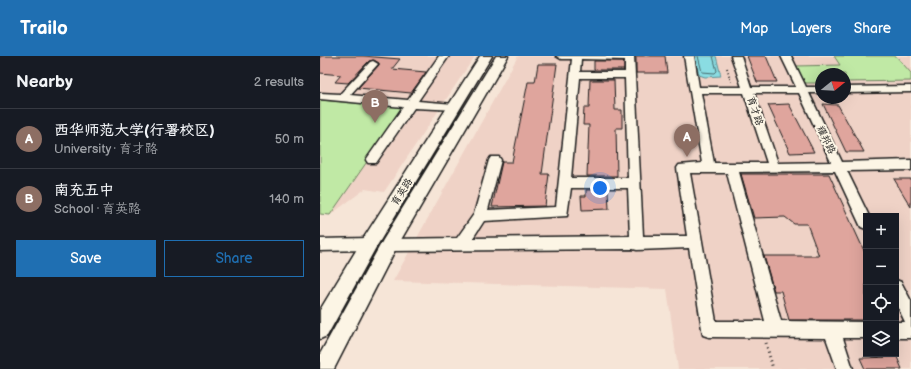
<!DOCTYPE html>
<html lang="en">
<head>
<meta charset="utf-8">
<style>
  body { margin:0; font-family:"Balsamiq Sans","LXGW WenKai TC",sans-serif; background:#20242c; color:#f1f3f6 }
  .controls { position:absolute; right:12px; bottom:12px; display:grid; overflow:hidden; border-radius:0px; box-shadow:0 4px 16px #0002 }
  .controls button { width:36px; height:36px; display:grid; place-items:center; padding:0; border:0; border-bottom:1px solid #363941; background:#171b24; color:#f1f3f6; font:20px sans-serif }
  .compass { position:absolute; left:495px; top:12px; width:36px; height:36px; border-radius:50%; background:#171b24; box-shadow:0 4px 16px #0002; rotate:72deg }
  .you { position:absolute; left:280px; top:132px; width:14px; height:14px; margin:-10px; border:3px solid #fff; border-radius:50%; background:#1a73e8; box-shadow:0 0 0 6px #1a73e833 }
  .badge { display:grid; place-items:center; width:26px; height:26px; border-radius:50%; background:#1f6fb2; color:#fff; font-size:13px; font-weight:700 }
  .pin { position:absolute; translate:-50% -33px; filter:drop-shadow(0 1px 2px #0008) }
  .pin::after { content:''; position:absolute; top:21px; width:14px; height:12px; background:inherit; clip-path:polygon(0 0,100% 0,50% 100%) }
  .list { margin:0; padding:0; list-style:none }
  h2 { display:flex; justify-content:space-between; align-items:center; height:52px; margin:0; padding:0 16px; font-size:17px }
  h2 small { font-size:13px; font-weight:400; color:#9ea1a6 }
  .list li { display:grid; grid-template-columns:26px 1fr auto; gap:12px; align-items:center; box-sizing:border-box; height:60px; padding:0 16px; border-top:1px solid #363941 }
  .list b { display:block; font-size:15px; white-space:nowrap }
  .list p { margin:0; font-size:13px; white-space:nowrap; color:#9ea1a6 }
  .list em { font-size:13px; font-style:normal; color:#9ea1a6 }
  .actions { display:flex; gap:8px; padding:12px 16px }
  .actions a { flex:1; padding:9px 0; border:1px solid #1f6fb2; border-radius:0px; text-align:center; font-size:14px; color:#1f6fb2 }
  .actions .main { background:#1f6fb2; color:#fff }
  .icon { flex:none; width:22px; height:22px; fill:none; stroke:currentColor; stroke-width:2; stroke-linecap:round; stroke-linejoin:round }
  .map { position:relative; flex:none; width:591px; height:313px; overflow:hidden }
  header { display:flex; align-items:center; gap:24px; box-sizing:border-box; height:56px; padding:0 20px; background:#1f6fb2; color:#fff }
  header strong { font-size:19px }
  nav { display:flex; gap:22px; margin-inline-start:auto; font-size:14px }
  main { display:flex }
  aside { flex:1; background:#171b24 }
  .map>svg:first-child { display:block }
</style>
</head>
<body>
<header>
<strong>Trailo</strong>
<nav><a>Map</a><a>Layers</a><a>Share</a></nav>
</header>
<main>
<aside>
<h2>Nearby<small>2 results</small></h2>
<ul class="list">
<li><span class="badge" style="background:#8d6e63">A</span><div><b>西华师范大学(行署校区)</b><p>University · 育才路</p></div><em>50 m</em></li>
<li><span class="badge" style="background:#8d6e63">B</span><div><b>南充五中</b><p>School · 育英路</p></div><em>140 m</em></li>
</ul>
<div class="actions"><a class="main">Save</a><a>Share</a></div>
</aside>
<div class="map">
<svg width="591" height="313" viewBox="0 0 591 313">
  <rect width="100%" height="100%" fill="#f6e5d7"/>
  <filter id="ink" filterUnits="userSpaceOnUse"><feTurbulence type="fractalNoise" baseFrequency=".025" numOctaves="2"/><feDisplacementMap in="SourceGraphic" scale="8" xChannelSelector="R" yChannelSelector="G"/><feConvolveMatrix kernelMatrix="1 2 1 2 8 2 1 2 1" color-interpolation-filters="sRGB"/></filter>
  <g filter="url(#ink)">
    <path fill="#efd2c6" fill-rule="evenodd" d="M 0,0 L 155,0 L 64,136 L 45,133 L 10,159 L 0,158 Z
      M 198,0 L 591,0 L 591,313 L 358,313 L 347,233 L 73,225 ZM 501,18 L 525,18 L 525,42 L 501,42 ZM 546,160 L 576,160 L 576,298 L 546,298 Z"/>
    <path fill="#c0e9a5" stroke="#6e8260" d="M 514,0 L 576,0 L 591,17 L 591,25 L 525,26 L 525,18 L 501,18 L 501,27 L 485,27 L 476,10 L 520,9 Z
      M 0,44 L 85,51 L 10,159 L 0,158 Z"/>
    <path fill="#8adce2" stroke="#5e8f93" d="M 374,0 L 396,0 L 401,20 L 385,21 L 379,19 Z"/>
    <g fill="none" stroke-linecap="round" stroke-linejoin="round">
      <path stroke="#48696b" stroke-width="1" d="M 378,0 L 382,16 L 395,17 L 397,15 L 393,0"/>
    </g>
    <path fill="#dfa59d" stroke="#1c1c1c" d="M 0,0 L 43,0 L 80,3 L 72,13 L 106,16 L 91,37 L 38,32 L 59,9 L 59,7 L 54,4 L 49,5 L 28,27 L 15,26 L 21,19 L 0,17 Z
      M 316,0 L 345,0 L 347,17 L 316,17 Z
      M 427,0 L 446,0 L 457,26 L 437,26 Z
      M 274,5 L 304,5 L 304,14 L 274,14 Z
      M 218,8 L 237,8 L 222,118 L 229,118 L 225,150 L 172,151 L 182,106 L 192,106 L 208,26 L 215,26 Z
      M 270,24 L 294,24 L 295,54 L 302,54 L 302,72 L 296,72 L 297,120 L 267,120 L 269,69 L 263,69 L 264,52 L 269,52 Z
      M 469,48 L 494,96 L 470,97 L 448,49 Z
      M 503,48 L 518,49 L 544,96 L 526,96 Z
      M 421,118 L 509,118 L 546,199 L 546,264 L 469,264 L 461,235 L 454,235 L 444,200 L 499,200 L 487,168 L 474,168 L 465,161 L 434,162 Z
      M 574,123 L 591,123 L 591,151 Z
      M 266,134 L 288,134 L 289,153 L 262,154 L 261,140 L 266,140 Z
      M 577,301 L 582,313 L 545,313 L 540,302 Z"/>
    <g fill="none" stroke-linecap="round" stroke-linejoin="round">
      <g stroke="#1c1c1c" stroke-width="3">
        <path id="minor" d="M 119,0 L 129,0 L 98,45 L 134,48 L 138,50 L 139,52 L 138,54 L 94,52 L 56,107 L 48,107 L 46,104 L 48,101 L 83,51 L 0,43 L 0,37 L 20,38 L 50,6 L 53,5 L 58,8 L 30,39 L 88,44 Z
          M 236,0 L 314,0 L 323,180 L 367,180 L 357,112 L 359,109 L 382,107 L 364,0 L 374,0 L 379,31 L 422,31 L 411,0 L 421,0 L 431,31 L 476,31 L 461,0 L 471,0 L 486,31 L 501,31 L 501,37 L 489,37 L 522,106 L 591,104 L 591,114 L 527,115 L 549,160 L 546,160 L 546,173 L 541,171 L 515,115 L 419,116 L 461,265 L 546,266 L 546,282 L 523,282 L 533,313 L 517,313 L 506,282 L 389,281 L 383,279 L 369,192 L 317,194 L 313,193 L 69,195 L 64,193 L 62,189 L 64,185 L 69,183 L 137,182 L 154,158 L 169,104 L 171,101 L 179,101 L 181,104 L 168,154 L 236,151 L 252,3 L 241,3 ZM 261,3 L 305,4 L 305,16 L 260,16 ZM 260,22 L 305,22 L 308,122 L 251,122 ZM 381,37 L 424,37 L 447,107 L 394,107 ZM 434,37 L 479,37 L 511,106 L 458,107 ZM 370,117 L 407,117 L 445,265 L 396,265 ZM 251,132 L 308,132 L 310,180 L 153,182 L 164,165 L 247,160 Z
          M 591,30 L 591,36 L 525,37 L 525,31 Z
          M 49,182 L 54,184 L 56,188 L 54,192 L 49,194 L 0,195 L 0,183 Z
          M 576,224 L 581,226 L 591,245 L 591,282 L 576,282 L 576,266 L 585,266 L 576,247 Z"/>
      </g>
      <g stroke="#1c1c1c" stroke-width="3">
        <path id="major" d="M 160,0 L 172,0 L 55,193 L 7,280 L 0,283 L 0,254 L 43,183 Z
          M 176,0 L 188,0 L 75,194 L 14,313 L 0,313 L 0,298 L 63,184 Z"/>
      </g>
      <path stroke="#1c1c1c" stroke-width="2" stroke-dasharray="1 2.5" stroke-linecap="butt" d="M 407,12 L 411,26"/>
      <path stroke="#1c1c1c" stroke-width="3" stroke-dasharray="1 3.5" stroke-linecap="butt" d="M 446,287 L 453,313"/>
      <use href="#minor" fill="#fcf5e5" fill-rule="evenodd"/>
      <use href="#major" fill="#fcf5e5" fill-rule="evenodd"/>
    </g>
  </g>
  <g text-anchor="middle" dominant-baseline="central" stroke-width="4" stroke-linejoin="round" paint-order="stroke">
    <g font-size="10" fill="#1c1c1c" stroke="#fcf5e5">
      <text transform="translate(435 55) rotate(71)">育才路</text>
      <text transform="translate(506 84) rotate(64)">耀邦路</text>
      <text transform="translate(82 136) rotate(-58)">育英路</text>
    </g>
  </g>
</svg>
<div class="controls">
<button>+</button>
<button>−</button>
<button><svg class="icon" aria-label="locate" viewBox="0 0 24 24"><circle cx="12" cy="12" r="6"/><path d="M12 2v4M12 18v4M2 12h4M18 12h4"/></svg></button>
<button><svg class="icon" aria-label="layers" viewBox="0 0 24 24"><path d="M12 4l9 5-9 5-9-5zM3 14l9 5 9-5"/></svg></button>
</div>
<svg class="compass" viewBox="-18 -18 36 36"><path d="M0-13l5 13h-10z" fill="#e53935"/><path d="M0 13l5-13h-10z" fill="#9ea1a6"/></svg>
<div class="you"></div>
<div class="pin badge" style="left:367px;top:101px;background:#8d6e63">A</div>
<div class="pin badge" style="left:55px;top:67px;background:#8d6e63">B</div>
</div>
</main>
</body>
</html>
